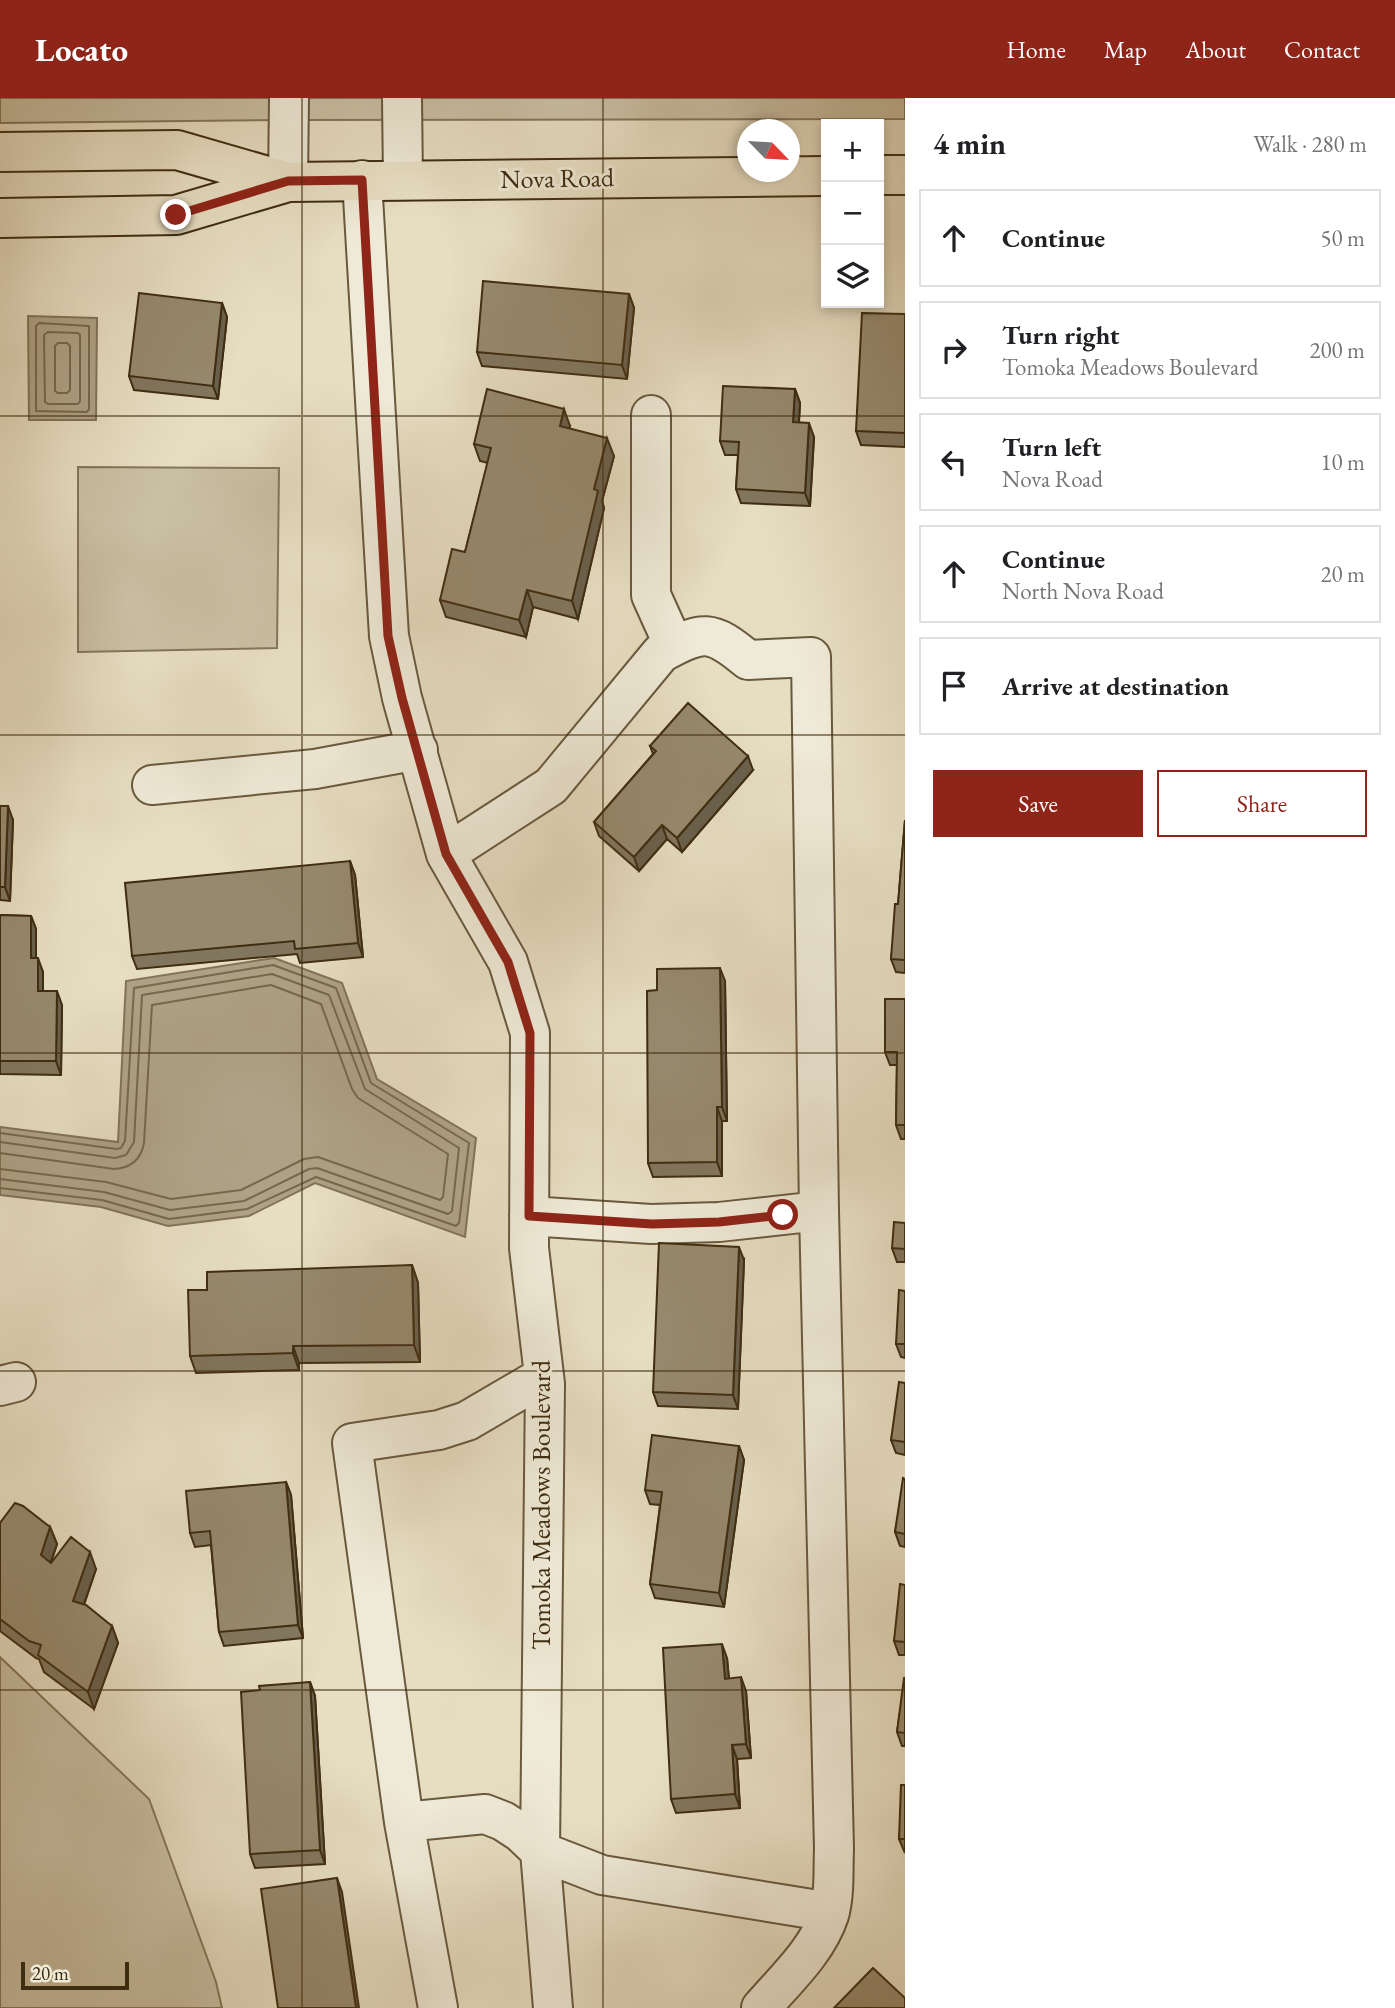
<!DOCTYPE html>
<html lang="en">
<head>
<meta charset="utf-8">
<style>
  body { margin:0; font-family:"EB Garamond",serif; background:#f6f6f6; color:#202124 }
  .controls { position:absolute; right:21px; top:21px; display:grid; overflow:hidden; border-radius:0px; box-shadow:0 4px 10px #0003 }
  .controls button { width:63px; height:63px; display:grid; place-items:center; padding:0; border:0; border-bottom:2px solid #e0e0e0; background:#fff; color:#202124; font:35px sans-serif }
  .compass { position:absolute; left:737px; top:21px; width:63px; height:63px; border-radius:50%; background:#fff; box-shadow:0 4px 10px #0003; rotate:115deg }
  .scale { position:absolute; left:21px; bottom:18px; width:108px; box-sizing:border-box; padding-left:7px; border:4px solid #3f2d11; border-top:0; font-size:19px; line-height:24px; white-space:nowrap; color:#3f2d11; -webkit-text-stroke:5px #efead7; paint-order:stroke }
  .stop { position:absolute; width:21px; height:21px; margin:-16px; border:5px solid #8f2418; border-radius:50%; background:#fff }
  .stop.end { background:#8f2418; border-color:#fff; box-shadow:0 2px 7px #0008 }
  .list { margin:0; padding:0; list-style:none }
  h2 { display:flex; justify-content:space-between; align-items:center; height:91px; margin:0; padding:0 28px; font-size:30px }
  h2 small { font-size:23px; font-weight:400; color:#757577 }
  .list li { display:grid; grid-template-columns:46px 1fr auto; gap:21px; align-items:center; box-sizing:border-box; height:98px; margin:0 14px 14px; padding:0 14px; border:2px solid #e0e0e0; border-radius:0px }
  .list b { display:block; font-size:26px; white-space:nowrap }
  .list p { margin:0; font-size:23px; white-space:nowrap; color:#757577 }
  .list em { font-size:23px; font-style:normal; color:#757577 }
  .actions { display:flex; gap:14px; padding:21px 28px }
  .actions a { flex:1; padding:16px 0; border:2px solid #8f2418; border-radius:0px; text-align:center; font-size:24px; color:#8f2418 }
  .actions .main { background:#8f2418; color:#fff }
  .icon { flex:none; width:38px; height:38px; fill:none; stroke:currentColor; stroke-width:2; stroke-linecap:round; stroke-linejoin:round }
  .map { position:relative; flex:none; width:905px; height:1910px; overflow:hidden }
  header { display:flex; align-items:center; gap:42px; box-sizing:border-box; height:98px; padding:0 35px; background:#8f2418; color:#fff }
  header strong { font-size:33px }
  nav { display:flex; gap:38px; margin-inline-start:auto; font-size:24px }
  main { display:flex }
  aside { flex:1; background:#fff }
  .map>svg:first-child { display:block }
</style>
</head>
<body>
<header>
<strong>Locato</strong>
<nav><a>Home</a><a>Map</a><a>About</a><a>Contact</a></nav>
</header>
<main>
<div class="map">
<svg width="905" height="1910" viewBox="0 0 905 1910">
  <rect width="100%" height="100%" fill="#e7dec2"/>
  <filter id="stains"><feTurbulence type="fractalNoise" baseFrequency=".00286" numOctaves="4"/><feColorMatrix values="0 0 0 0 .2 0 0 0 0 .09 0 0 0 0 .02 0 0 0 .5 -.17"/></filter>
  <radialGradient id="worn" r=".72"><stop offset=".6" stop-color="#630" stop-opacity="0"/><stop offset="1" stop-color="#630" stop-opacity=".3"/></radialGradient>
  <path fill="#cac0a4" stroke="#84765a" stroke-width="2" d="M 0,0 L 905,0 L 905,21 L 289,22 L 0,25 Z
    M 78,369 L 279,370 L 277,550 L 78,554 Z
    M 0,1559 L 149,1701 L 216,1884 L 222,1910 L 0,1910 Z"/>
  <path fill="#aea286" stroke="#827357" stroke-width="2" d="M 28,218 L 97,220 L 96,322 L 29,322 Z
    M 274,860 L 342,885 L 377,981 L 476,1040 L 465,1139 L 315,1085 L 249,1118 L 168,1128 L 101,1109 L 0,1097 L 0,1029 L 118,1044 L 126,883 Z"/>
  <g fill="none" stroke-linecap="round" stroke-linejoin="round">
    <path stroke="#76684c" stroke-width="2" d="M 39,225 L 89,228 L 89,311 L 87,314 L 36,313 L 36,228 Z
      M 48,234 L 78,235 L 80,237 L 80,303 L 78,306 L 48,306 L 45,304 L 44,237 Z
      M 58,245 L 67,245 L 70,248 L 70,292 L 67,295 L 58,295 L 55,293 L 55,248 Z
      M 0,1035 L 116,1051 L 121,1050 L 125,1043 L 134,890 L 273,867 L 336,890 L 371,985 L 469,1045 L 459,1125 L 456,1128 L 316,1079 L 247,1111 L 169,1121 L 102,1102 L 0,1090
      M 0,1044 L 115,1060 L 126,1057 L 134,1044 L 142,897 L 272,876 L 329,897 L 365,991 L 459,1050 L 452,1113 L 448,1116 L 317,1070 L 309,1071 L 244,1103 L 170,1112 L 104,1094 L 0,1081
      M 0,1055 L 114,1071 C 130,1070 141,1062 144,1045 L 152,907 L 271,887 L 321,906 L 352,991 L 358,1000 L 448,1056 L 443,1099 L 440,1102 L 318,1059 L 304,1061 L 241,1092 L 171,1101 L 106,1084 L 0,1071"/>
    <g stroke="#69593d" stroke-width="42">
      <path id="minor" d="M 402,0 L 403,82
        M 362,82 L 389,538 L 402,600 L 446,756 L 508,864 L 530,935 L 529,1150 L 545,1286 L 540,1753 L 553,1910
        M 288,84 L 289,0
        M 651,317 L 651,497 L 674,548
        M 152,687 L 315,671 L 418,652
        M 446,756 L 551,688 L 661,555 C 703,532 711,531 748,562 L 811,559 L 819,1113 L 834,1751 C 833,1771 835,1797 829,1817 C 817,1853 786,1881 761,1910
        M 529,1118 L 651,1126 L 719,1124 L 819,1113
        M 0,1288 L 16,1284
        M 404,1724 L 485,1716 L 503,1723 L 520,1734 L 540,1753 L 602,1777 L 830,1814
        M 438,1910 L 404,1724 L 352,1345 L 439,1332 L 467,1323 L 544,1278"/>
    </g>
    <g stroke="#3f2d11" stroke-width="42">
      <path id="major" d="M 0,54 L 177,52 L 288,84
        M 879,77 L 905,77
        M 0,120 L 176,117 L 288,84 L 826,78"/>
    </g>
    <use href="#minor" stroke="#efead7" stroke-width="38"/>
    <use href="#major" stroke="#e7dec2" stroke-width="38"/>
  </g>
  <path fill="#81765e" stroke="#3f2d11" stroke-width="2" d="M 629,196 L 634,210 L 627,281 L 482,268 L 477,254 Z
    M 222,205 L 227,219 L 218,301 L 134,292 L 129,278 Z
    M 905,216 L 905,349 L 861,347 L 856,333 Z
    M 795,291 L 800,305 L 799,325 L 814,339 L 810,408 L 741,405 L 736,391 L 738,357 L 725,357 L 720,343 Z
    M 570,328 L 569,331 L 614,358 L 602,403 L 604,410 L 578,521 L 533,509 L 526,539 L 446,519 L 440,502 L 465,454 L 488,365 L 480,363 L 474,346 Z
    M 650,648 L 753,672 L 682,754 L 667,741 L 639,773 L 599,738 L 594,724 L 653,656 Z
    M 0,708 L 13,722 L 10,803 L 0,802 Z
    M 905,722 L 905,875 L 896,874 L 891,861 L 898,806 Z
    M 350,763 L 355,777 L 363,859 L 300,865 L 297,856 L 137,871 L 132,858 Z
    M 0,817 L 31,818 L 36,831 L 36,860 L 43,874 L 43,893 L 62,907 L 61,977 L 0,976 Z
    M 725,883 L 727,1023 L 722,1023 L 722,1078 L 653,1079 L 648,1065 L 657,892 Z
    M 905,901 L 905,1041 L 901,1041 L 896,1027 L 897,967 L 890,967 L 885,954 Z
    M 905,1125 L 905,1164 L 897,1164 L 892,1150 Z
    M 744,1162 L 738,1311 L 658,1308 L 653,1294 Z
    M 412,1167 L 418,1185 L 420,1264 L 299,1265 L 299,1272 L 196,1275 L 190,1258 L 207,1192 Z
    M 905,1193 L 905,1260 L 901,1259 L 896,1246 Z
    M 905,1285 L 905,1357 L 896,1355 L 891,1342 Z
    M 739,1348 L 744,1362 L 724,1509 L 655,1500 L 650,1486 L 660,1407 L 650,1406 L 645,1392 Z
    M 905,1381 L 905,1449 L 900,1448 L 895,1434 Z
    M 286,1384 L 291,1397 L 303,1540 L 224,1548 L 219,1534 L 211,1447 L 195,1449 L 190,1435 Z
    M 0,1425 L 50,1429 L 57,1446 L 51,1465 L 96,1471 L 84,1507 L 112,1528 L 118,1545 L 94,1611 L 44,1574 L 39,1561 L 36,1560 L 0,1533 Z
    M 905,1487 L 905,1557 L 899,1557 L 894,1543 Z
    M 727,1560 L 729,1580 L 746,1593 L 751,1660 L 737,1661 L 740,1710 L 676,1715 L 671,1701 Z
    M 905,1580 L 905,1648 L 902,1648 L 897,1634 Z
    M 310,1584 L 315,1598 L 325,1766 L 255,1770 L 250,1756 L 260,1592 Z
    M 905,1687 L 905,1755 L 899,1741 Z"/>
  <path fill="#69604c" stroke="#3f2d11" stroke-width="2" d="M 629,196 L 634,210 L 627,281 L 622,267 Z
    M 222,205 L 227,219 L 218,301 L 213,288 Z
    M 795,291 L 800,305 L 798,338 L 793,324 Z
    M 564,311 L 570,328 L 566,345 L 560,328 Z
    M 809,325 L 814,339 L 810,408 L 805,395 Z
    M 607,340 L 614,358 L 602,403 L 604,410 L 578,521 L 572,503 L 594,391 Z
    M 527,492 L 533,509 L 526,539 L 519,522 Z
    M 748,658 L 753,672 L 682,754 L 677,740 Z
    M 8,708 L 13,722 L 10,803 L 5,789 Z
    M 662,727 L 667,741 L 639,773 L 634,759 Z
    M 350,763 L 355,777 L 363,859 L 358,845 Z
    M 31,818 L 36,831 L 36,874 L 31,860 Z
    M 38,860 L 43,874 L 43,907 L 38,893 Z
    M 720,870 L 725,883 L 727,1023 L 722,1009 Z
    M 57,893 L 62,907 L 61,977 L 56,963 Z
    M 717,1009 L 722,1023 L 722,1078 L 717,1064 Z
    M 739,1149 L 744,1162 L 738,1311 L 733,1297 Z
    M 412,1167 L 418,1185 L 420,1264 L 414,1247 Z
    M 293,1248 L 299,1265 L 299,1272 L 293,1255 Z
    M 739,1348 L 744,1362 L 724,1509 L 719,1495 Z
    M 286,1384 L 291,1397 L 303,1540 L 298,1527 Z
    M 50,1429 L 57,1446 L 47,1474 L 41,1457 Z
    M 90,1454 L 96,1471 L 79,1520 L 73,1503 Z
    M 112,1528 L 118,1545 L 94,1611 L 88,1594 Z
    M 722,1546 L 727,1560 L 730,1594 L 725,1581 Z
    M 741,1579 L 746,1593 L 751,1660 L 746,1646 Z
    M 310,1584 L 315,1598 L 325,1766 L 320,1752 Z
    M 732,1647 L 737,1661 L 740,1710 L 735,1696 Z
    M 337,1780 L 342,1794 L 359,1910 L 356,1910 Z"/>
  <path fill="#96896d" stroke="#3f2d11" stroke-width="2" d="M 483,183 L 629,196 L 622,267 L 477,254 Z
    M 139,195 L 222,205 L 213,288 L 129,278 Z
    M 862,215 L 905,216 L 905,335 L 856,333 Z
    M 723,288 L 795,291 L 793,324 L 809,325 L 805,395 L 736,391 L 739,344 L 720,343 Z
    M 487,291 L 564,311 L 560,328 L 607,340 L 594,391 L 598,393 L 572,503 L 527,492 L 519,522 L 440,502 L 452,451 L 465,454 L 491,350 L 474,346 Z
    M 688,605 L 748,658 L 677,740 L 662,727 L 634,759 L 594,724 L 656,653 L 650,648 Z
    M 0,708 L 8,708 L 5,789 L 0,789 Z
    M 905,722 L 905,862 L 891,861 L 895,806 L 898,806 Z
    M 350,763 L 358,845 L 295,851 L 294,843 L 132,858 L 125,785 Z
    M 0,817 L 31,818 L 31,860 L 38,860 L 38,893 L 57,893 L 56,963 L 0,963 Z
    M 720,870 L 722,1009 L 717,1009 L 717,1064 L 648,1065 L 647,893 L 657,892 L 657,871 Z
    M 885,901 L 905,901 L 905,1027 L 896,1027 L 897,954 L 885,954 Z
    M 894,1124 L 905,1125 L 905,1151 L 892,1150 Z
    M 659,1145 L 739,1149 L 733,1297 L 653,1294 Z
    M 412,1167 L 414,1247 L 293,1248 L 293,1255 L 190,1258 L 188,1192 L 207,1192 L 207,1174 Z
    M 899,1192 L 905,1193 L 905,1246 L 896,1246 Z
    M 899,1284 L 905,1285 L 905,1344 L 891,1342 Z
    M 652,1337 L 739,1348 L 719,1495 L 650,1486 L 662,1394 L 645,1392 Z
    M 903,1380 L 905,1381 L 905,1436 L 895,1434 Z
    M 286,1384 L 298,1527 L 219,1534 L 210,1433 L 190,1435 L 186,1393 Z
    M 15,1405 L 23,1408 L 50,1429 L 41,1457 L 51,1465 L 71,1439 L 90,1454 L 73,1503 L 86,1507 L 112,1528 L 88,1594 L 38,1557 L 41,1547 L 29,1543 L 0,1521 L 0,1425 Z
    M 900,1486 L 905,1487 L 905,1544 L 894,1543 Z
    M 722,1546 L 725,1581 L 741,1579 L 746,1646 L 732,1647 L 735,1696 L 671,1701 L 663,1550 Z
    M 904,1580 L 905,1580 L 905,1635 L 897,1634 Z
    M 310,1584 L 320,1752 L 250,1756 L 241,1594 L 260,1592 L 259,1588 Z
    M 901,1687 L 905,1687 L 905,1741 L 899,1741 Z
    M 337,1780 L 356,1910 L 278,1910 L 261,1791 Z
    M 873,1870 L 905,1900 L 905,1910 L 834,1910 Z"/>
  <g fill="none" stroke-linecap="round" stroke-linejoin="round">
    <path stroke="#8f2418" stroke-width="9" d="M 176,117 L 288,83 L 362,82 L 388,538 L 402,600 L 446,756 L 508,864 L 530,935 L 529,1118 L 652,1126 L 719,1124 L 783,1117"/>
  </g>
  <path fill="none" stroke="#3f2d11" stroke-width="2" stroke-opacity="0.55" d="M 302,0 L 302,1910M 603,0 L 603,1910M 0,318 L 905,318M 0,637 L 905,637M 0,955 L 905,955M 0,1273 L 905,1273M 0,1592 L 905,1592"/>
  <g text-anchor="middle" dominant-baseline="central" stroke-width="6" stroke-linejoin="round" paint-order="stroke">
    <g font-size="26" fill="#3f2d11" stroke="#efead7">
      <text transform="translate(557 80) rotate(-1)">Nova Road</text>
      <text transform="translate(541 1407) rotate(-90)">Tomoka Meadows Boulevard</text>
    </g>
  </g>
  <rect width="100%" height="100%" filter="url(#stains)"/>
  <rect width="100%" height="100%" fill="url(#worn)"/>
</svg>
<div class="controls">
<button>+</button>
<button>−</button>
<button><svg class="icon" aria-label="layers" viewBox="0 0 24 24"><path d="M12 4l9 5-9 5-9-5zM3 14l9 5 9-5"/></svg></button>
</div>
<svg class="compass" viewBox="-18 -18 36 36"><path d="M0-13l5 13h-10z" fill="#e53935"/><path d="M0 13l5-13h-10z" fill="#757577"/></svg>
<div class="scale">20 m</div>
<div class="stop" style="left:783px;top:1117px"></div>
<div class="stop end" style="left:176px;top:117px"></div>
</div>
<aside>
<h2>4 min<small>Walk · 280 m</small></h2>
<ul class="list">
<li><svg class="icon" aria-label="ahead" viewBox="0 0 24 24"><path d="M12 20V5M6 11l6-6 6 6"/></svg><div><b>Continue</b></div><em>50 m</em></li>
<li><svg class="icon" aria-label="right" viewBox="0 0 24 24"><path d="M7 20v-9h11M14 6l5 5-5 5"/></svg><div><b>Turn right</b><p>Tomoka Meadows Boulevard</p></div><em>200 m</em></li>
<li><svg class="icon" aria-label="left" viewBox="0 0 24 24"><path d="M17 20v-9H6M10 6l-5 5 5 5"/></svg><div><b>Turn left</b><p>Nova Road</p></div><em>10 m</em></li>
<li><svg class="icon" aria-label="ahead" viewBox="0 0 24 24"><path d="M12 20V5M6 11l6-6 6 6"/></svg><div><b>Continue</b><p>North Nova Road</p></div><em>20 m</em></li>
<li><svg class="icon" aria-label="arrive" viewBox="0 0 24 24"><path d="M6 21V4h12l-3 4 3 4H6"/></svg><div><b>Arrive at destination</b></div></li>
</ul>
<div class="actions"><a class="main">Save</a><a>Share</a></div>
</aside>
</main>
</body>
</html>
